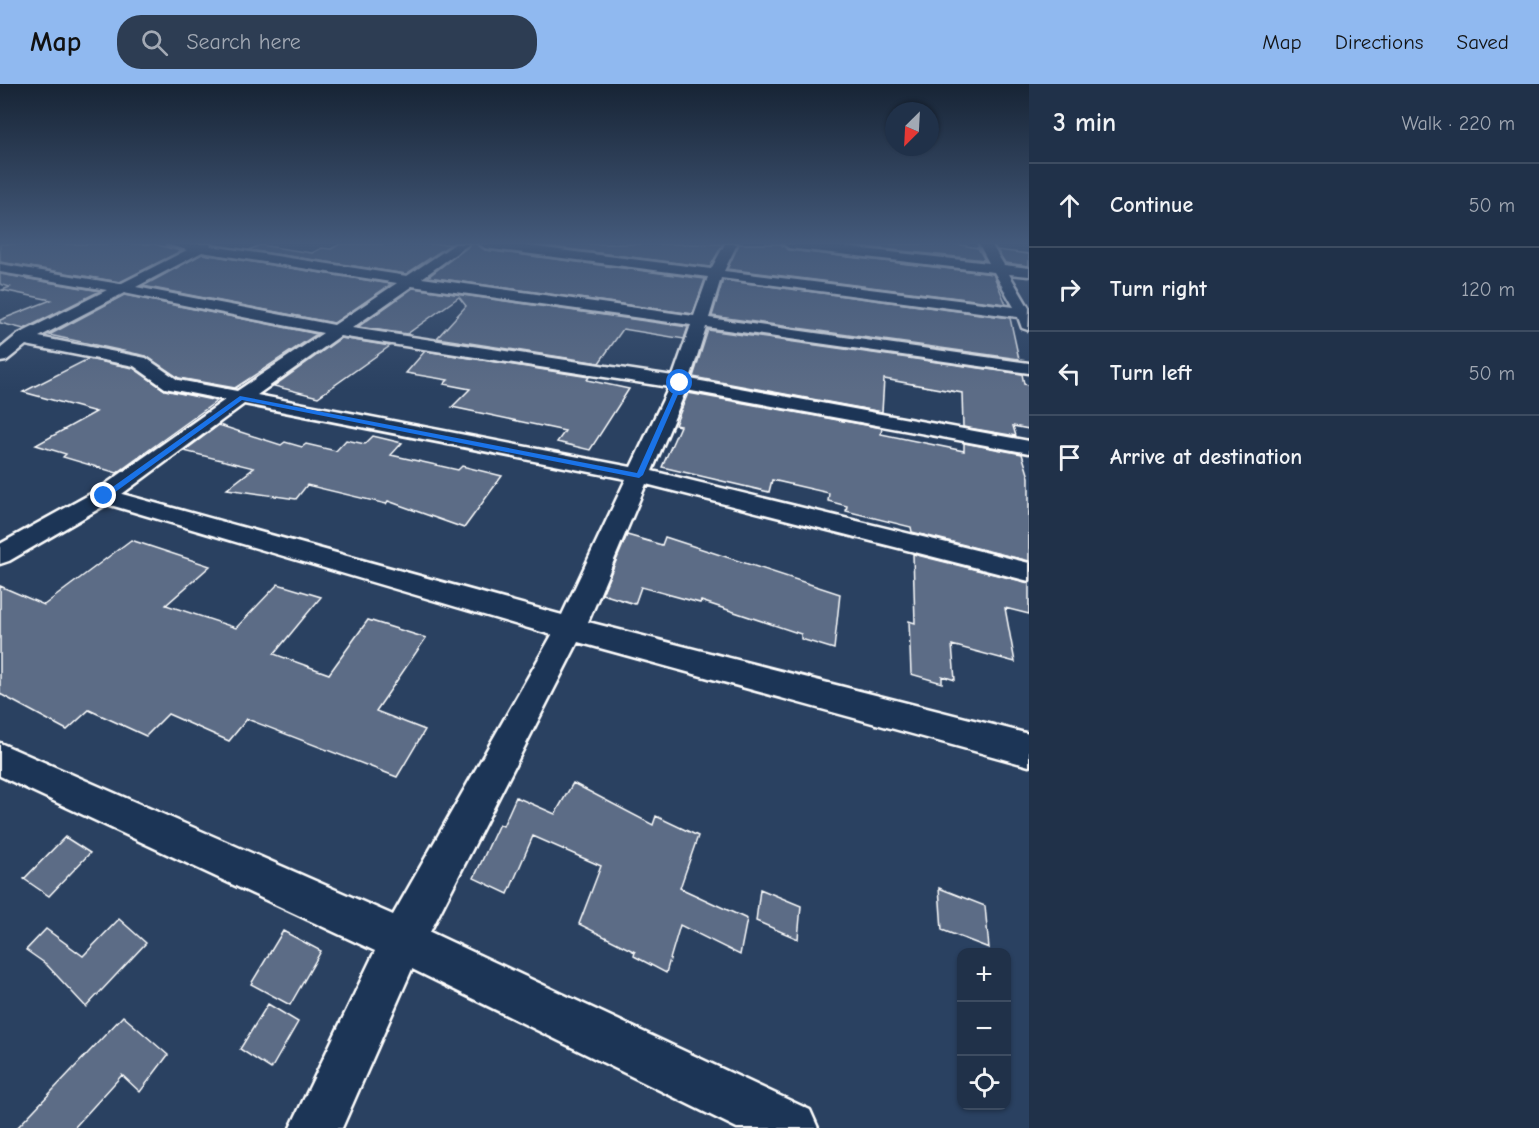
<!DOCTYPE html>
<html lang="en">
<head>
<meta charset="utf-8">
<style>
  body { margin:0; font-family:"Comic Neue",sans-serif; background:#2d3d53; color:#f1f3f6 }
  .controls { position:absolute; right:18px; bottom:18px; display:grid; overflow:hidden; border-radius:12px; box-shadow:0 2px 4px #0004 }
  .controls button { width:54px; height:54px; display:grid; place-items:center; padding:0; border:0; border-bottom:2px solid #3d4c61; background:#203149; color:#f1f3f6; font:30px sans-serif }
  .compass { position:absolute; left:885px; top:18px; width:54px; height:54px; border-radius:50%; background:#203149; box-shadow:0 2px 4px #0004; rotate:204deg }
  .stop { position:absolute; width:18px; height:18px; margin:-14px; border:4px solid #1a73e8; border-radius:50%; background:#fff }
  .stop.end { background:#1a73e8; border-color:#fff; box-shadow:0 2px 6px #0008 }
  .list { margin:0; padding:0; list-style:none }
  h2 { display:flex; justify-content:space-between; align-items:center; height:78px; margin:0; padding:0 24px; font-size:26px }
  h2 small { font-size:20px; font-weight:400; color:#a2a9b4 }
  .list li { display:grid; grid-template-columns:39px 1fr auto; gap:18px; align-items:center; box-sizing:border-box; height:84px; padding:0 24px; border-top:2px solid #3d4c61 }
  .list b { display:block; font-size:22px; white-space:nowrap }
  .list em { font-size:20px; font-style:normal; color:#a2a9b4 }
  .icon { flex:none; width:33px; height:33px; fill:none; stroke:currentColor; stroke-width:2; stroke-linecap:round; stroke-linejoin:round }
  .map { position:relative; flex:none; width:1029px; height:1044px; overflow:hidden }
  header { display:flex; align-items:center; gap:36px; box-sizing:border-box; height:84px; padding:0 30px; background:#90b9f0; color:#111 }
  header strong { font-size:28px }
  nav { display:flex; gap:33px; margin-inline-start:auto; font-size:21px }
  .search { width:420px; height:54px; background:#2d3d53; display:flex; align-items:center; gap:15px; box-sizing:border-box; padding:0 21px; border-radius:24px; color:#a2a9b4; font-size:22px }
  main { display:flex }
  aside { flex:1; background:#203149 }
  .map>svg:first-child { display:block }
</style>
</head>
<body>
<header>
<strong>Map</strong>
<div class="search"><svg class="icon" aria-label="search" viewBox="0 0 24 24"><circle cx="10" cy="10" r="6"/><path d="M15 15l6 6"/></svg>Search here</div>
<nav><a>Map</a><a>Directions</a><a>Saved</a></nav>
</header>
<main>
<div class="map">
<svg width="1029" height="1044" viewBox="0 0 1029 1044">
  <rect width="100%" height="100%" fill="#2a4161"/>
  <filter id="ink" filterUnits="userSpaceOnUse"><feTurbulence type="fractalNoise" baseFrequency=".0167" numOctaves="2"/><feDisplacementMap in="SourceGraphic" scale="12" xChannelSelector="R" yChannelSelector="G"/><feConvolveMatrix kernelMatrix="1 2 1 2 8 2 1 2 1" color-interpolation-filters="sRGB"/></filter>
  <g filter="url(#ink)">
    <path fill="#5b6c86" stroke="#fff" stroke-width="1.5" d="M 0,160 L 154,160 L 181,167 L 120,198 L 0,178 Z
      M 340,160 L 451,160 L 406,190 L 249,166 L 260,161 L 312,169 L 322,164 L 331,165 Z
      M 471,160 L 477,160 L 485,166 L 705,195 L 693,230 L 428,193 Z
      M 528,160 L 723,160 L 710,183 Z
      M 739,160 L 781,160 L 789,166 L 993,190 L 1006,220 L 727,185 Z
      M 837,160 L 956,160 L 978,164 L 985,176 Z
      M 997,166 L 1029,170 L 1029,182 L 1005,179 Z
      M 202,170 L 391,200 L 334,239 L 143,202 Z
      M 0,190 L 100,207 L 24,245 L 0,239 L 0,236 L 51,216 L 2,206 L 10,203 L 0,200 Z
      M 723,196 L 1010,234 L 1019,275 L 712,232 Z
      M 413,204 L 688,243 L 684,255 L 623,245 L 599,279 L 437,254 L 466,222 L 459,213 L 407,250 L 358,243 Z
      M 124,211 L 317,250 L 235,304 L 179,294 L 146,272 L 49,251 Z
      M 708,246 L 1022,290 L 1024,300 L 1029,301 L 1029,345 L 1013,342 L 1016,352 L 963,343 L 962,309 L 884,295 L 882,328 L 693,293 Z
      M 341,254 L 390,262 L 318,313 L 274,302 Z
      M 425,267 L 589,293 L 587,296 L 629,305 L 590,366 L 557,358 L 565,347 L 452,323 L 470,305 L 444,300 L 448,296 L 406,289 Z
      M 88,275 L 133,284 L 165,306 L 217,317 L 117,389 L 63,373 L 66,370 L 36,361 L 96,328 L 23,308 Z
      M 688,309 L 882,344 L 881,350 L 964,367 L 964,359 L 1022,370 L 1029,393 L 1029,477 L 912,448 L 911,443 L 846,427 L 847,422 L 828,417 L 829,409 L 772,396 L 769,408 L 662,383 L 680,342 L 675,341 Z
      M 219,341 L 281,361 L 285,358 L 302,363 L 306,360 L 336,367 L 346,356 L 365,360 L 373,352 L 402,359 L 391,371 L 458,386 L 462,382 L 502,392 L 464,444 L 388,417 L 386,420 L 307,401 L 296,415 L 227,405 L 254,384 L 184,367 Z
      M 627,451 L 662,461 L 665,453 L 840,510 L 834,565 L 801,555 L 801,550 L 701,517 L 700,519 L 641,503 L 635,520 L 602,510 Z
      M 131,456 L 210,482 L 166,521 L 236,544 L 278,500 L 321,513 L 274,570 L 329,590 L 368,536 L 426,554 L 376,627 L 425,646 L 397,693 L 247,635 L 229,657 L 168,630 L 146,652 L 89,626 L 67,646 L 0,610 L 0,502 L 44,521 Z
      M 913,470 L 1029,499 L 1029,530 L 1005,524 L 1015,578 L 952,561 L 955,596 L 942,592 L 942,599 L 911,590 L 909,537 L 915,539 Z
      M 573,699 L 653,741 L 656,732 L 698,752 L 680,804 L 747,835 L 740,871 L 680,841 L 666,889 L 634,872 L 635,868 L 579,840 L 601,782 L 533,752 L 508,810 L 474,794 L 499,740 L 503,742 L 516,713 L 555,730 Z
      M 65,753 L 90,769 L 49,812 L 24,795 Z
      M 939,804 L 985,822 L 989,864 L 942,846 Z
      M 760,805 L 801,822 L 798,855 L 756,837 Z
      M 119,835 L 146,859 L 86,923 L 46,880 L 26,866 L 46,845 L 83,872 Z
      M 283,847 L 321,867 L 290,921 L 251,900 Z
      M 268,920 L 298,938 L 271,985 L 240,965 Z
      M 123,932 L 168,971 L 140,1008 L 122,991 L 74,1044 L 17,1044 Z"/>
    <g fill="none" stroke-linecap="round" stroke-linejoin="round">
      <g stroke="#fff" stroke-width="5">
        <path id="street" d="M 167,160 L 210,160 L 211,162 L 407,192 L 455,160 L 469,160 L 422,194 L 694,232 L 708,193 L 485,164 L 479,160 L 512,160 L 711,185 L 725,160 L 737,160 L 724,187 L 1014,223 L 994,188 L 789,164 L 783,160 L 819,160 L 989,179 L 979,160 L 991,160 L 1004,181 L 1029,184 L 1029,192 L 1009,190 L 1029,224 L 1028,246 L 1022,244 L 1018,233 L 721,194 L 709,234 L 1029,279 L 1029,289 L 706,243 L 690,295 L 1029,357 L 1029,369 L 686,306 L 652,387 L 1029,479 L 1029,497 L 646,400 L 588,538 L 1029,650 L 1029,682 L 578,558 L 430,848 L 810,1026 L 818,1044 L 737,1044 L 412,885 L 342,1044 L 290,1044 L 375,867 L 0,692 L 0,659 L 393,831 L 552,551 L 107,420 L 9,477 L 0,480 L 0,460 L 96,407 L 225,316 L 165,304 L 134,282 L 26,261 L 6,277 L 0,278 L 0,265 L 17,251 L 107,206 L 0,188 L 0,180 L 120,200 L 187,166 ZM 202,168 L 397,199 L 334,241 L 136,203 ZM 412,202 L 691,241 L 673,292 L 352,244 ZM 124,209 L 323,249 L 237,307 L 178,296 L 146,274 L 39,253 ZM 340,252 L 669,303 L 631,383 L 257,311 ZM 244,320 L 626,395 L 562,531 L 122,410 Z"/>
      </g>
      <use href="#street" fill="#1d3557" fill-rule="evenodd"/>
    </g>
  </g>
  <linearGradient id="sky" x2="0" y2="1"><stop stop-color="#172435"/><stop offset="0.52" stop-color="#445a7b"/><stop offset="1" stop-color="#445a7b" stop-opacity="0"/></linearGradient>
  <rect width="1029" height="306" fill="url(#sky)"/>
  <path fill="#1a73e8" d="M 678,298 L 683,299 L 643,391 L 639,394 L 242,316 L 107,414 L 100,412 L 240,312 L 637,389 Z"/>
</svg>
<div class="controls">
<button>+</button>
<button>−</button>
<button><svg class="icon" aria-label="locate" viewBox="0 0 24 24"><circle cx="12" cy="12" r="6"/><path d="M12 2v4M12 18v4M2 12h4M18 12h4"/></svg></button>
</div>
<svg class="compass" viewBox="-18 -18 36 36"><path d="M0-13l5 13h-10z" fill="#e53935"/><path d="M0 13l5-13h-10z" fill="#a2a9b4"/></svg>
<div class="stop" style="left:680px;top:299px"></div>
<div class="stop end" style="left:104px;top:412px"></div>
</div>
<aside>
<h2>3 min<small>Walk · 220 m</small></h2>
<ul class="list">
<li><svg class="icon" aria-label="ahead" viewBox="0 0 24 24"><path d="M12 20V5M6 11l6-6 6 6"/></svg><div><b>Continue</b></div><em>50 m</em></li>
<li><svg class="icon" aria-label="right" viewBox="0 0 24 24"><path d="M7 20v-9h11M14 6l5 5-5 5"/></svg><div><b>Turn right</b></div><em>120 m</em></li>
<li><svg class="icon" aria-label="left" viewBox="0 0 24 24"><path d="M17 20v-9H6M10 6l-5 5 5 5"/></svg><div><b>Turn left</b></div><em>50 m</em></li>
<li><svg class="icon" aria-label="arrive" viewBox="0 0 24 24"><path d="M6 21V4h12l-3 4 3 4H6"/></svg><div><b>Arrive at destination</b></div></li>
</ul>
</aside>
</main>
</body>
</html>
